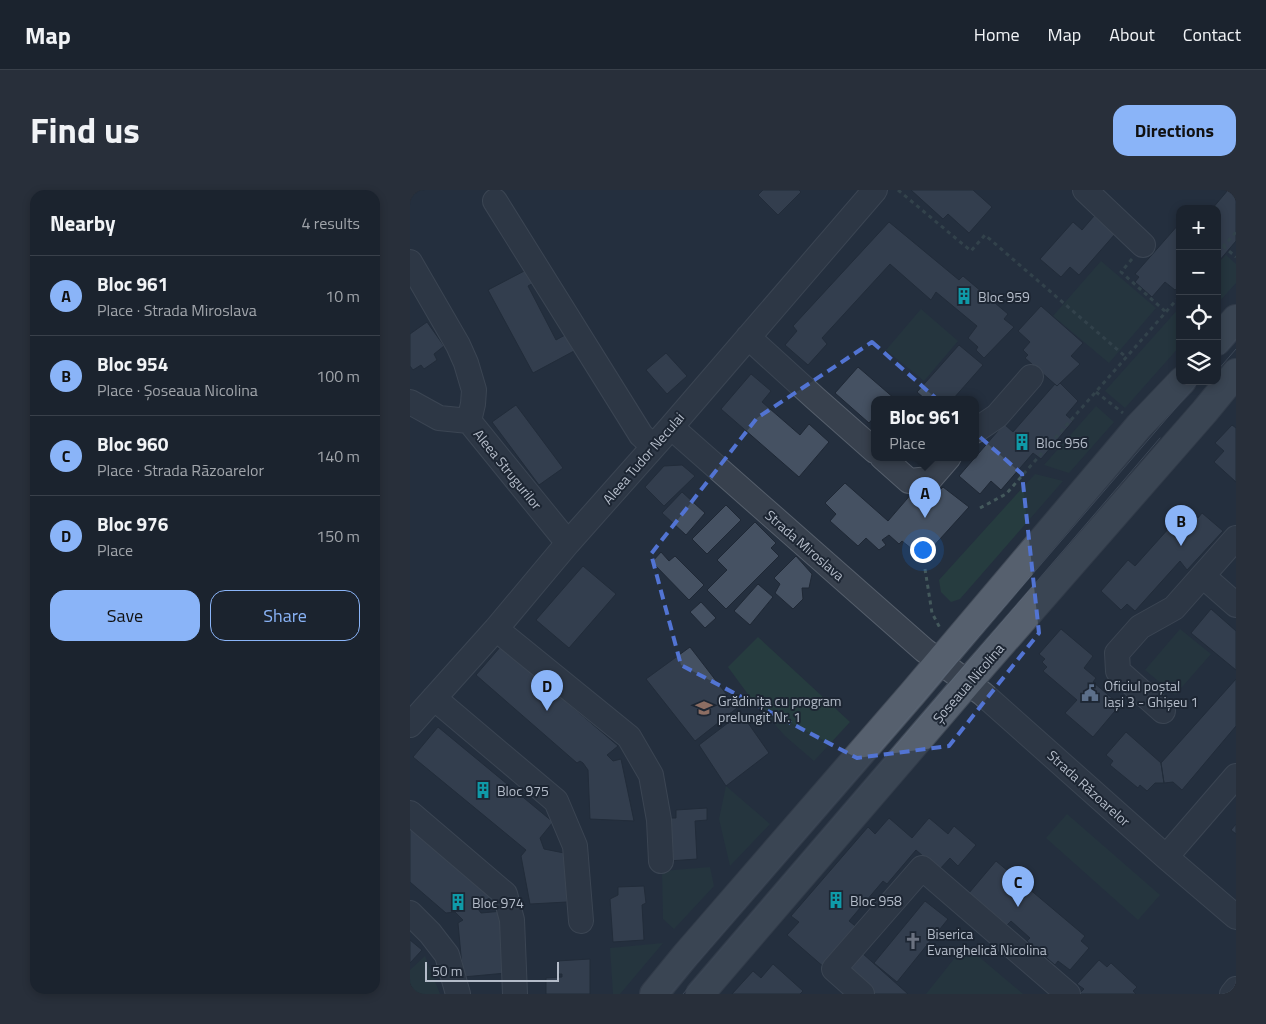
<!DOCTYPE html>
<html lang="en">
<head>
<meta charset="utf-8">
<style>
  body { margin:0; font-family:"Titillium Web",sans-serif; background:#282f3a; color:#f1f3f6 }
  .controls { position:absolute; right:15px; top:15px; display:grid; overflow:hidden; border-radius:10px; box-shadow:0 2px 8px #0003 }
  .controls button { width:45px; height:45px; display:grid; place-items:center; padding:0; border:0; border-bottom:1px solid #39404a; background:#1b232e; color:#f1f3f6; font:25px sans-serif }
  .scale { position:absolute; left:15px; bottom:12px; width:134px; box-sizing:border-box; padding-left:5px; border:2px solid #b4bcc9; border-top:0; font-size:14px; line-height:18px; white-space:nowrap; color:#b4bcc9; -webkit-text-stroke:4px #1d2633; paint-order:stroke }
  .you { position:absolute; left:512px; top:359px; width:18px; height:18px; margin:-12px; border:4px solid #fff; border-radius:50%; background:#1a73e8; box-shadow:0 0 0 8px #1a73e833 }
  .badge { display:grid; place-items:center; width:32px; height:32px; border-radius:50%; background:#8ab4f8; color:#111; font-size:16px; font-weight:700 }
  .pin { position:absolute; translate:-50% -41px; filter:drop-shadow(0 1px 2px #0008) }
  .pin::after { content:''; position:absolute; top:26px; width:18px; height:15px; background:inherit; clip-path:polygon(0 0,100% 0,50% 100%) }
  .popup { position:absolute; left:461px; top:206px; width:108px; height:65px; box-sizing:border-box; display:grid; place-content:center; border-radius:10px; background:#1b232e; filter:drop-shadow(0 1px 4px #0005); font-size:16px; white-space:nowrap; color:#a0a4aa }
  .popup b { font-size:19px; color:#f1f3f6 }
  .popup::after { content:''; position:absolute; left:50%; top:100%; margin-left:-10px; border:10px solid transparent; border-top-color:#1b232e }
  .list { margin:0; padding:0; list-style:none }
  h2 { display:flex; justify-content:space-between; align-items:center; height:65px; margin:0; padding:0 20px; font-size:21px }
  h2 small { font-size:16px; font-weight:400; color:#a0a4aa }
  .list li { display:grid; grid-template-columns:32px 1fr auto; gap:15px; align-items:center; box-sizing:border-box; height:80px; padding:0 20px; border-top:1px solid #39404a }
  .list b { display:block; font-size:19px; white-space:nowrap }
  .list p { margin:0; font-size:16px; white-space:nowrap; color:#a0a4aa }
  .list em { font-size:16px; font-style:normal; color:#a0a4aa }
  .actions { display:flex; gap:10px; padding:15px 20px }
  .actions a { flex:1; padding:11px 0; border:1px solid #8ab4f8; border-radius:15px; text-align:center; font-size:18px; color:#8ab4f8 }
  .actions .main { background:#8ab4f8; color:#111 }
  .icon { flex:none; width:28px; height:28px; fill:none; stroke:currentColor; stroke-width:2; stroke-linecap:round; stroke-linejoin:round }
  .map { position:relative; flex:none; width:826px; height:804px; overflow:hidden; border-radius:15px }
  header { display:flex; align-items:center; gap:30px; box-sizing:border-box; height:70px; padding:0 25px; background:#1b232e; border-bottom:1px solid #39404a }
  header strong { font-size:24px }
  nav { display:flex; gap:28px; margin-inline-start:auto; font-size:18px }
  .intro { display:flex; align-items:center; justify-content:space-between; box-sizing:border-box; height:120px; padding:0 30px }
  h1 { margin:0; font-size:35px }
  .button { padding:12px 22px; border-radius:15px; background:#8ab4f8; color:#111; font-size:18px; font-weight:700 }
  main { display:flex; gap:30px; padding:0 30px }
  aside { flex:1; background:#1b232e; border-radius:15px; box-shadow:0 2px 8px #0003 }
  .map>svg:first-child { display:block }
</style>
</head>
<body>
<header>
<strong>Map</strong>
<nav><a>Home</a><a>Map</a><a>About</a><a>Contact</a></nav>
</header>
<div class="intro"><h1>Find us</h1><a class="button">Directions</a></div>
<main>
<aside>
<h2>Nearby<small>4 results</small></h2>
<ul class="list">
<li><span class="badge">A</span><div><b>Bloc 961</b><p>Place · Strada Miroslava</p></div><em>10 m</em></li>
<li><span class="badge">B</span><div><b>Bloc 954</b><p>Place · Șoseaua Nicolina</p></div><em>100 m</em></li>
<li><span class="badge">C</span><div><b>Bloc 960</b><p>Place · Strada Răzoarelor</p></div><em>140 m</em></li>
<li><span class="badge">D</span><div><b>Bloc 976</b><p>Place</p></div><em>150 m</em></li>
</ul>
<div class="actions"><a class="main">Save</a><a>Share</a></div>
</aside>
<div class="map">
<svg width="826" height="804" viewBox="0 0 826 804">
  <rect width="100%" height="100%" fill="#242f3e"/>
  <path fill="#263c3f" d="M 816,65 L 826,74 L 826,93 L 807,114 L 807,74 Z
    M 691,71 L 746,118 L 699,173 L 643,126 Z
    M 770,117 L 770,156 L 715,218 L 695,201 Z
    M 511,119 L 548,151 L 514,191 L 476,160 Z
    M 686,216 L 704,232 L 659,283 L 634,275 Z
    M 625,284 L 653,291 L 550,409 L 541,412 L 531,402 L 529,390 Z
    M 770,439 L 801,464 L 765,505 L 735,480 Z
    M 348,447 L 440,532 L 404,571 L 375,546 L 337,503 L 318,477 Z
    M 316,596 L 360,634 L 320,676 L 309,629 Z
    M 657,624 L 750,705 L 728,730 L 636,648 Z
    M 300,677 L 304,696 L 264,739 L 253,729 L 252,681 Z
    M 253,753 L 210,804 L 203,804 L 200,758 Z
    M 555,755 L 613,804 L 516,804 Z
    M 15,766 L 30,804 L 0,804 L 0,780 Z"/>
  <path fill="#455162" stroke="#1f2835" d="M 353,0 L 389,0 L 391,2 L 368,25 L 348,5 Z
    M 501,0 L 563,0 L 582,17 L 559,43 L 538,24 L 533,29 Z
    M 818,0 L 826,0 L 826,51 L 809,71 L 807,70 L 807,19 L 802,19 Z
    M 684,26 L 705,44 L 669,85 L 660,77 L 651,87 L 630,69 L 663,32 L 672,40 Z
    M 479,32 L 549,90 L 553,86 L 598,124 L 594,129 L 604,137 L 574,168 L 566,160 L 568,157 L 558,148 L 567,136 L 526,102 L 521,110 L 480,74 L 412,148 L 417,154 L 398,175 L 375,155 L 387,141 L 383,136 Z
    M 769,34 L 770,95 L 765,100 L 755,92 L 742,107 L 725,92 L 729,87 L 725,84 Z
    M 118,79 L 125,92 L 118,96 L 146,150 L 155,145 L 164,161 L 123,183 L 78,100 Z
    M 631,116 L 673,153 L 661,166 L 670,174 L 647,196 L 615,168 L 618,165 L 613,160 L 620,152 L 608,141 Z
    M 17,132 L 34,156 L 24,164 L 27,170 L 14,179 L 11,175 L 3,180 L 0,176 L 0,144 Z
    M 549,155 L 573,175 L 543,209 L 515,209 L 507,202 Z
    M 256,163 L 277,186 L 257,204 L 236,180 Z
    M 448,177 L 485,209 L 465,209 L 465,226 L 459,233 L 425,203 Z
    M 341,184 L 361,201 L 352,212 L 390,245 L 399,234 L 419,252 L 389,287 L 311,219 Z
    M 650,193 L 668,211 L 656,225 L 663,231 L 631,269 L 623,263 L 591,300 L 581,291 L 570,304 L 549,286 L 594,234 L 603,242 L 645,194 L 647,196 Z
    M 106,215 L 153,278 L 129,295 L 82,232 Z
    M 822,235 L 826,238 L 826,292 L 804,272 L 814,261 L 805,253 Z
    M 272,275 L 285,286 L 254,316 L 235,297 L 254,276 Z
    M 435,293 L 478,331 L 509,295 L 522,308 L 533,297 L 559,317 L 520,360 L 509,349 L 502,359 L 492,351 L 489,354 L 479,345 L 472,350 L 476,355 L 469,360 L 456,348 L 448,356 L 420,331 L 426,324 L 415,313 Z
    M 272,302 L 295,323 L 276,345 L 252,323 Z
    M 316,315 L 331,330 L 297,364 L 282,349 Z
    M 777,318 L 788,328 L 792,323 L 813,341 L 777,380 L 770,371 L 725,421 L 717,414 L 711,420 L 691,401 L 718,370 L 725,376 Z
    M 345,332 L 366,353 L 361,358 L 369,366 L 316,419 L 297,400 L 317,380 L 307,370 Z
    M 251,362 L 259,371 L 265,366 L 294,395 L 279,410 L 242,372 Z
    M 386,366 L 402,384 L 399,398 L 392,398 L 393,409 L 383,419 L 365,403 L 370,394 L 364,388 Z
    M 173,376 L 206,404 L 159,458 L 126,430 Z
    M 348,394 L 363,407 L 340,435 L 324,421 Z
    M 291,412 L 306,428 L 295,438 L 280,422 Z
    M 801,419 L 826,441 L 826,480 L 781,443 Z
    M 651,439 L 683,466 L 674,478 L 686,488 L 683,492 L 710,515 L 683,547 L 655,523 L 667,510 L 633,481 L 637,477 L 632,472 L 635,469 L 629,464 Z
    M 91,456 L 208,556 L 197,565 L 203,571 L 211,569 L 224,631 L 180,629 L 178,580 L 173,573 L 170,571 L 167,573 L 66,485 Z
    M 280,457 L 327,518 L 285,551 L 236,489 Z
    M 826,489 L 826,536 L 772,600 L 763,592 L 754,593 L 751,573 Z
    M 331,523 L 359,563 L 316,596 L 289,555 Z
    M 28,537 L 143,632 L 130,648 L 134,659 L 159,664 L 157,712 L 120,714 L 111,666 L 116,660 L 3,567 Z
    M 716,542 L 751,573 L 754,593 L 745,593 L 737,601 L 730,595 L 728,598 L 700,575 L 703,571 L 696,565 Z
    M 297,618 L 297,630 L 285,631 L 287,669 L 258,671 L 257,628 L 266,628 L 266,620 Z
    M 479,628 L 502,648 L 519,628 L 538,644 L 544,636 L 566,655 L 548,676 L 540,668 L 529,680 L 506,660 L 477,694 L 473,691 L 439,731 L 449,739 L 415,778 L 377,745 L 389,732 L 381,726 L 458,637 L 465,644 Z
    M 826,634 L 826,644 L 821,640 Z
    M 0,635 L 81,707 L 66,716 L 71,723 L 93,721 L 96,783 L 53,787 L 48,733 L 53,730 L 45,722 L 36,723 L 0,692 Z
    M 586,671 L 675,746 L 671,751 L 679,758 L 660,780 L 648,771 L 645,775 L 617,751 L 620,748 L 601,731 L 597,735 L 559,703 Z
    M 234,696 L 236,713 L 232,715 L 234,750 L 203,752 L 200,709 L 208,705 L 208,697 Z
    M 515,711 L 538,729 L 487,792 L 464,773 Z
    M 0,750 L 12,760 L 0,773 Z
    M 452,763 L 498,804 L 459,804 L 434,783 Z
    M 180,769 L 180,804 L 136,804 L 136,788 L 152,787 L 152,784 L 148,784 L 147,771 Z
    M 689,770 L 697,777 L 701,773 L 727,797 L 723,801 L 726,804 L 669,804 L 674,799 L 667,794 Z
    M 363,774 L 393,801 L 390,804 L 322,804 L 343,781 L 351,788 Z"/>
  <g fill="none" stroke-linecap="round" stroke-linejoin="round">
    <g stroke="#565f6c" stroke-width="26">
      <path id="minor" d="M 675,0 L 733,55
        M 85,11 L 231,245 L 243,256
        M 0,72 L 48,155 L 56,173 L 64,200 L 63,214 L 59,231
        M 338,147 L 405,208 L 465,261
        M 0,212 L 29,228 L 59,231 L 158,353
        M 261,237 L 514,460 L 573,504 L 756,667 L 826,727
        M 565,241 L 587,226 L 621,187
        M 472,267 L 499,291 L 520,289 L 539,267
        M 793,386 L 826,415
        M 86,439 L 219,547 L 241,585 L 249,630 L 251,671
        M 24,508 L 146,611 L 165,656 L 171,731
        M 753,521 L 708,481 L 707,463 L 730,437 L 764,418 L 826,348
        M 0,535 L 86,439 L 158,353 L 261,237 L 465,0
        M 0,623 L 95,704 L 102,730 L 105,804
        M 756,667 L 826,586
        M 0,723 L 20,743 L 37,765 L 48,804
        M 452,804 L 424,779 L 512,678 L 658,804
        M 822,804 L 826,799"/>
    </g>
    <g stroke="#414a57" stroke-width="30">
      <path id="major" d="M 807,151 L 826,129
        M 244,804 L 275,766 L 503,503 L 729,236 L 772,191
        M 290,804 L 558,492 L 795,221 L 826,183"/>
    </g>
    <path stroke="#44595c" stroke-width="3" stroke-dasharray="4 4" stroke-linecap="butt" d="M 488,0 L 561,61 L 575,45 L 716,167
      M 813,56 L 826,67
      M 807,63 L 826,42
      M 722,69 L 711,82 L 756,122
      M 686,202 L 713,223
      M 570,318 L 596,304 L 770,106
      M 515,379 L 522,423 L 530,438"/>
    <use href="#minor" stroke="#38414e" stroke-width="24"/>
    <use href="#major" stroke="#56606e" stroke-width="28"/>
    <path stroke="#5a6575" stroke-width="1" d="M 813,164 L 826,149
      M 807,181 L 826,159
      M 260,804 L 789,191
      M 273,804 L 750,248"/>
  </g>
  <path d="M0 0H826V804H0ZM 462,152 L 612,284 L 629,443 L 539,556 L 447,568 L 271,475 L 241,364 L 347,228 Z" fill="#242f3e" fill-opacity=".55" fill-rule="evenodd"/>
  <path fill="none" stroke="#5274d3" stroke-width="4" stroke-dasharray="10 6" stroke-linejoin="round" d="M 462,152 L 612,284 L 629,443 L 539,556 L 447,568 L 271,475 L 241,364 L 347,228 Z"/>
  <defs>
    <g id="building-bare" transform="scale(1.35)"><path d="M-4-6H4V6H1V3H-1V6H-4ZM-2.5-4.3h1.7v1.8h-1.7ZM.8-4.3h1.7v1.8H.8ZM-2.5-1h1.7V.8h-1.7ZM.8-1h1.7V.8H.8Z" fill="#0f9aa8" stroke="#1d2633" stroke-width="2.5" paint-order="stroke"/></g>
    <g id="civic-bare" transform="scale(1.35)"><path d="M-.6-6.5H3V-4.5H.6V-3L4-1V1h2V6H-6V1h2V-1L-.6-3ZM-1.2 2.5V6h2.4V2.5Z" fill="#5c6f8a" stroke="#1d2633" stroke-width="2.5" paint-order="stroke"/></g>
    <g id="school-bare" transform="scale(1.35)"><path d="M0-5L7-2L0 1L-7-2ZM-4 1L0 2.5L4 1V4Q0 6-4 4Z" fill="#8d6e63" stroke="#1d2633" stroke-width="2.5" paint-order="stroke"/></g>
    <g id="church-bare" transform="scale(1.35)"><path d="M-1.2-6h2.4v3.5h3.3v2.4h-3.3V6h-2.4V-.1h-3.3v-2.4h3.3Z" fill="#6b7280" stroke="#1d2633" stroke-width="2.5" paint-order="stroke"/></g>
  </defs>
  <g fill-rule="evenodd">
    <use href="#building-bare" x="554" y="106"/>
    <use href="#building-bare" x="612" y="252"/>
    <use href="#civic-bare" x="680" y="503"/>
    <use href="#school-bare" x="294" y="518"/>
    <use href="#building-bare" x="73" y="600"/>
    <use href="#building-bare" x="426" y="710"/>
    <use href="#building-bare" x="48" y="712"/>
    <use href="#church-bare" x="503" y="751"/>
  </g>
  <g text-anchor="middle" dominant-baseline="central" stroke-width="4" stroke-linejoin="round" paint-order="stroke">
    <g font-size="14" fill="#b4bcc9" stroke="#1d2633" text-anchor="start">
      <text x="568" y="106">Bloc 959</text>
      <text x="626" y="252">Bloc 956</text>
      <text x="694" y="495">Oficiul poștal<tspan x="694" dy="16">Iași 3 - Ghișeu 1</tspan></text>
      <text x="308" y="510">Grădinița cu program<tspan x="308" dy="16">prelungit Nr. 1</tspan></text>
      <text x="87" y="600">Bloc 975</text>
      <text x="440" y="710">Bloc 958</text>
      <text x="62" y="712">Bloc 974</text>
      <text x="517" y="743">Biserica<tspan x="517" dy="16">Evanghelică Nicolina</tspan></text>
    </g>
    <g font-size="14" fill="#b4bcc9" stroke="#1d2633">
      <text transform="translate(233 268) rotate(-49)">Aleea Tudor Neculai</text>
      <text transform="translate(98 279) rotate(51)">Aleea Strugurilor</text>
      <text transform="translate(395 355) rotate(41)">Strada Miroslava</text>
      <text transform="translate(558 493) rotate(-49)">Șoseaua Nicolina</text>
      <text transform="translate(679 598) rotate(42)">Strada Răzoarelor</text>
    </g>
  </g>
</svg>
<div class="controls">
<button>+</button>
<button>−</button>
<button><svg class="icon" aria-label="locate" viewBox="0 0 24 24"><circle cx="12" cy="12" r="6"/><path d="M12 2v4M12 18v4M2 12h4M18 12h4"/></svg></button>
<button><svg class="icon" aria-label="layers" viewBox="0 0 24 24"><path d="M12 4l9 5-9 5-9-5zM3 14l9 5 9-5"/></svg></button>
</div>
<div class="scale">50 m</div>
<div class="you"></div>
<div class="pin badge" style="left:515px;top:328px">A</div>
<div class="popup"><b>Bloc 961</b>Place</div>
<div class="pin badge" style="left:771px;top:356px">B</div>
<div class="pin badge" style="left:608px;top:717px">C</div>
<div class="pin badge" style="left:137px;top:521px">D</div>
</div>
</main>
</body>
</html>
